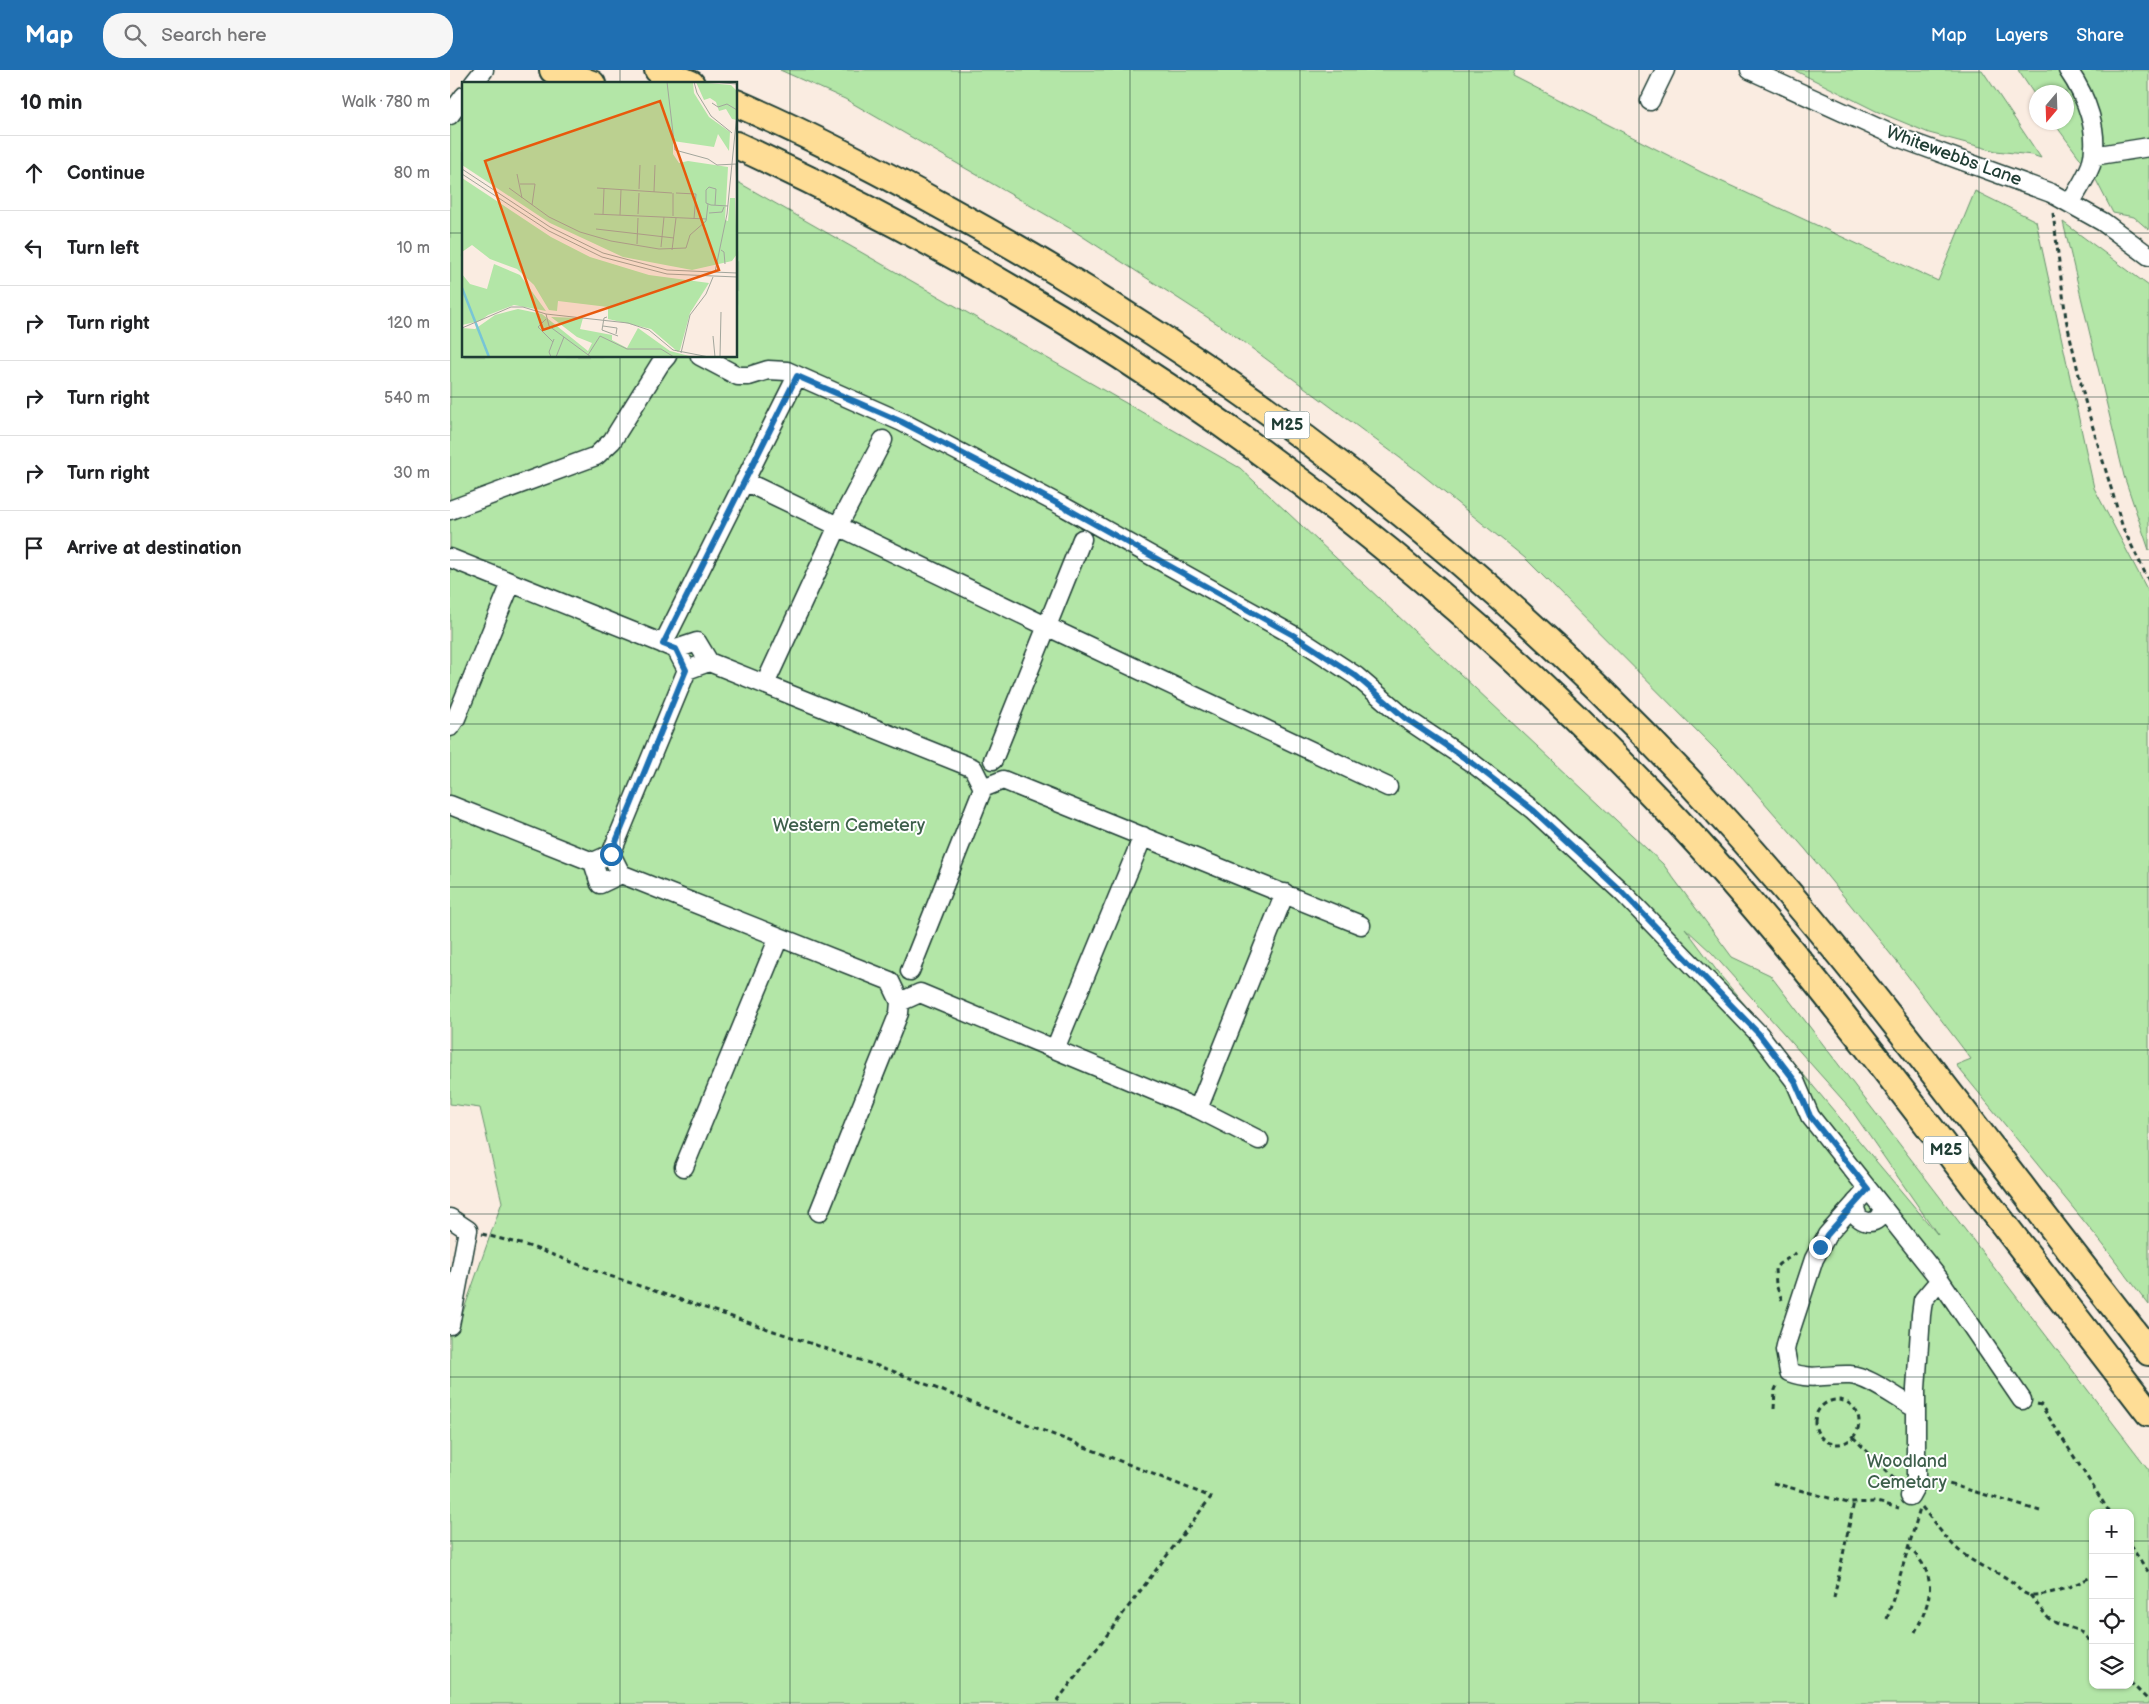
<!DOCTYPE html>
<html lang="en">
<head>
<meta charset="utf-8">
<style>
  body { margin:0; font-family:"Balsamiq Sans",sans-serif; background:#f6f6f6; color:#202124 }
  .controls { position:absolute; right:15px; bottom:15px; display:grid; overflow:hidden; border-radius:10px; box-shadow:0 1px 4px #0004 }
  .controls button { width:45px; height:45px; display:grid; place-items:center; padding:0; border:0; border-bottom:1px solid #e0e0e0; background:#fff; color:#202124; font:25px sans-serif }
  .compass { position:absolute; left:1579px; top:15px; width:45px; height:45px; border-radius:50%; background:#fff; box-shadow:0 1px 4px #0004; rotate:199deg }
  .stop { position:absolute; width:15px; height:15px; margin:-11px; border:4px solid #1f6fb2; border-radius:50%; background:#fff }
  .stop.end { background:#1f6fb2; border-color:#fff; box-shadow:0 1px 5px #0008 }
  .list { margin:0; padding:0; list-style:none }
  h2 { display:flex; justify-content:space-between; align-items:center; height:65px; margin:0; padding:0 20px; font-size:21px }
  h2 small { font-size:16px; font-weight:400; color:#757577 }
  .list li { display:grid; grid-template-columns:32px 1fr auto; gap:15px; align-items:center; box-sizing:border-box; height:75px; padding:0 20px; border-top:1px solid #e0e0e0 }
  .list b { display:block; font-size:19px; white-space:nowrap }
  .list em { font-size:16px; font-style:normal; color:#757577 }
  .icon { flex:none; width:28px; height:28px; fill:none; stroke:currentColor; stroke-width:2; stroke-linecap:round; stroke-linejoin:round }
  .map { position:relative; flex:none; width:1699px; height:1634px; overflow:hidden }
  header { display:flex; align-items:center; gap:30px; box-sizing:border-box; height:70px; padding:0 25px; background:#1f6fb2; color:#fff }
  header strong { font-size:24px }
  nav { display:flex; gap:28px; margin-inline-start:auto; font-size:18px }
  .search { width:350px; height:45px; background:#f6f6f6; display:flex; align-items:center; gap:12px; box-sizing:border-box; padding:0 18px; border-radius:20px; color:#757577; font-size:19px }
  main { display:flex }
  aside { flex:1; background:#fff }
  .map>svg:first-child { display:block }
</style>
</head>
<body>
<header>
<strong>Map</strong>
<div class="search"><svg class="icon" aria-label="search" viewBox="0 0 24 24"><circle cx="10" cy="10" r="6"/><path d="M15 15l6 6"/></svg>Search here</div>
<nav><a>Map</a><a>Layers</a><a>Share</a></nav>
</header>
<main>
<aside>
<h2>10 min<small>Walk · 780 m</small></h2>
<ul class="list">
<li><svg class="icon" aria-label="ahead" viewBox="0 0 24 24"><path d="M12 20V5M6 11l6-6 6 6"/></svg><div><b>Continue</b></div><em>80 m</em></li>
<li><svg class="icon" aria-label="left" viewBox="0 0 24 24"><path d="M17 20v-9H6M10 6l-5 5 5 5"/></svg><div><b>Turn left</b></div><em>10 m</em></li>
<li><svg class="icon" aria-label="right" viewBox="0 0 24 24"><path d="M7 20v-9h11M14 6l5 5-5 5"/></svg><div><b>Turn right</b></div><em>120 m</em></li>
<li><svg class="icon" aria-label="right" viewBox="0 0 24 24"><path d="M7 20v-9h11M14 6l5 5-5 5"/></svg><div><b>Turn right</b></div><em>540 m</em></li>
<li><svg class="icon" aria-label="right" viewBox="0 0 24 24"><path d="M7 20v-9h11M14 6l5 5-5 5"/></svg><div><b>Turn right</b></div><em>30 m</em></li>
<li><svg class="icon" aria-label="arrive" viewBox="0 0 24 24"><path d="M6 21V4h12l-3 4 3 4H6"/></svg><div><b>Arrive at destination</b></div></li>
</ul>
</aside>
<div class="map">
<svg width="1699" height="1634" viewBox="0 0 1699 1634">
  <rect width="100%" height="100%" fill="#faece1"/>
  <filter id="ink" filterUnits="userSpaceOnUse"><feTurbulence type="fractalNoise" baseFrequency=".02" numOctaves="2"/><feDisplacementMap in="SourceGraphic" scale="10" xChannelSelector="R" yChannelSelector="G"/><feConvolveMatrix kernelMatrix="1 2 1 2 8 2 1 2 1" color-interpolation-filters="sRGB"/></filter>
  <g filter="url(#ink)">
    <path fill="#b3e6a7" stroke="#69926e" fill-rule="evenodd" d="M 330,0 L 1065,0 L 1063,6 L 1251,102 L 1488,211 L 1525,121 L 1586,151 L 1644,418 L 1699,523 L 1699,1235 L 1651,1172 L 1506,995 L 1521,989 L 1451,897 L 1356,780 L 1284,698 L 1075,488 L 969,402 L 777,260 L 621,159 L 395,29 Z
      M 1344,0 L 1532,0 L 1591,88 L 1582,85 L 1546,81 L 1479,63 L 1426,41 Z
      M 1568,0 L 1699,0 L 1699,160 L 1684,147 L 1663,143 L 1646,110 L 1604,53 L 1616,52 L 1616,22 L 1586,22 L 1586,27 Z
      M 0,48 L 14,50 L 14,286 L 286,286 L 286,111 L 790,398 L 1213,794 L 1282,887 L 1320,905 L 1699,1400 L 1699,1634 L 0,1634 L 0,1242 L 12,1245 L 52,1132 L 30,1038 L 0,1034 ZM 1235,858 L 1262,883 L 1400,1038 L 1488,1165 L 1270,905 ZM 1643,1443 L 1680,1443 L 1680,1615 L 1643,1615 Z
      M 1613,152 L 1699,216 L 1699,480 L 1674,406 Z"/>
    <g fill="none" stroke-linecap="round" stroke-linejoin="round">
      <g stroke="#1f3d34" stroke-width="21">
        <path id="minor" d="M 1300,0 L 1450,68 L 1601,123 L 1653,152 L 1699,186
          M 1618,0 C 1636,26 1651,63 1641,95 C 1636,108 1628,120 1621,132
          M 23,14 L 34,0
          M 1200,31 L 1215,0
          M 0,45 L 14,26
          M 1643,86 L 1699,77
          M 250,286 L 288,306 L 299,306 L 318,300 L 337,301 L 452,352 L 616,438 L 843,565 L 906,606 L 955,648 L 1025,695 L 1083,740 L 1173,823 L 1309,964 L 1345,1011 L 1360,1046 L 1490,1210 L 1572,1330
          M 294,411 L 596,556 L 938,717
          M 0,440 L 146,386 L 162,371 L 210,294 L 217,286
          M 0,488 L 226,579 L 237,600 L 259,592 L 523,698 L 533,718 L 553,710 L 911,855
          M 213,574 L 347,306
          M 226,579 L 247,572 L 259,592
          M 315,614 L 388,456 L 433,370
          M 0,657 L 6,648 L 61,513
          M 543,690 L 632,469
          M 0,735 L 143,792
          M 161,784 L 171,804 L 150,814 L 143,792 L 161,784 L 237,600
          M 171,804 L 440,911 L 450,932 L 470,923 L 748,1039 L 809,1070
          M 460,901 L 533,718
          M 605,979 L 693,766
          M 748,1039 L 835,823
          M 234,1097 L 329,867
          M 1418,1119 L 1377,1165 L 1364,1189 L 1337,1271 L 1335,1280 L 1339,1302 C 1362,1311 1376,1304 1400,1305 C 1418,1306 1448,1329 1465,1338
          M 1406,1132 L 1405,1139 L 1408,1147 C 1419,1157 1432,1151 1432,1137
          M 369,1142 L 449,943 L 450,932
          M 0,1148 L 18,1160 L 0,1255
          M 1460,1426 L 1466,1415 L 1466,1319 L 1471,1245 L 1473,1230 L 1490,1210"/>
      </g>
      <g stroke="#1f3d34" stroke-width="30">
        <path id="highway" d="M 103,0 L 142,14
          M 208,0 L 241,14
          M 286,33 C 360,65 431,102 501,141 C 784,296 1043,496 1261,735 C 1372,856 1471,986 1570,1115 C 1612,1171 1656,1226 1699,1282
          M 286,75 C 631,234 932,445 1196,718 C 1300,824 1391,942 1481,1059 C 1553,1154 1626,1248 1699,1343"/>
      </g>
      <path stroke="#1f3d34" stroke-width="3" stroke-dasharray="5 4" stroke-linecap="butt" d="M 1603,143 L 1616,249 L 1635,331 L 1673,458 L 1699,511
        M 32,1164 L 82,1177 L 151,1203 L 440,1300 L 761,1427 L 605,1634
        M 1332,1230 L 1326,1215 L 1325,1199 L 1329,1194 L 1348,1182
        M1365 1352a22 22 0 1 1 44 0a22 22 0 1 1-44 0Z
        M 1587,1334 L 1591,1335 L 1660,1443
        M 1324,1339 L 1325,1320 L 1328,1313
        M 1403,1367 L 1448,1413
        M 1482,1409 L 1590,1441
        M 1323,1413 L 1398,1433 L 1427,1432 L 1449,1438
        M 1472,1437 C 1488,1457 1502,1479 1525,1492 C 1537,1500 1551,1503 1562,1512 C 1569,1516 1571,1524 1580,1525 C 1599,1526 1626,1515 1643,1506
        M 1680,1475 L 1699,1503
        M 1458,1477 C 1488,1504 1483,1528 1465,1562
        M 1580,1525 L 1598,1548 L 1606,1553 L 1630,1561 L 1643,1574
        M 1384,1528 L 1404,1432
        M 1437,1549 L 1470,1439
        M 1680,1612 L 1699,1631"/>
      <use href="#minor" stroke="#fff" stroke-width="18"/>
      <use href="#highway" stroke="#fedd96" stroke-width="26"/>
    </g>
  </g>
  <g fill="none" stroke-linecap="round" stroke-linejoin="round" filter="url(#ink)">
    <path stroke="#1f6fb2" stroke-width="6" d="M 161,784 L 236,600 L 226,579 L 213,574 L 347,306 L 452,352 L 616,438 L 843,565 L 906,606 L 955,648 L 1025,695 L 1083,740 L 1173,823 L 1309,964 L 1345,1011 L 1360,1046 L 1418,1119 L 1377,1165 L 1370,1177"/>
  </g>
  <path fill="none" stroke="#1f3d34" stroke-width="1" stroke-opacity="0.55" d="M 170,0 L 170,14M 340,0 L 340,1634M 510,0 L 510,1634M 680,0 L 680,1634M 850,0 L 850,1634M 1019,0 L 1019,1634M 1189,0 L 1189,1634M 1359,0 L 1359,1634M 1529,0 L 1529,1634M 0,163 L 14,163M 286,163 L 1699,163M 170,286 L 170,1634M 0,327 L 1699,327M 0,490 L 1699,490M 0,654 L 1699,654M 0,817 L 1699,817M 0,980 L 1699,980M 0,1144 L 1699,1144M 0,1307 L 1699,1307M 0,1471 L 1643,1471M 1680,1471 L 1699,1471"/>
  <g text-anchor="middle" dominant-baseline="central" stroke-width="4" stroke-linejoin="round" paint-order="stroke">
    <g fill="#fff" stroke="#627771" stroke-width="1">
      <rect x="814.5" y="341.5" width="45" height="27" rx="4"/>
      <rect x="1473.5" y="1066.5" width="45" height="27" rx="4"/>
    </g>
    <g font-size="16" font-weight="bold" fill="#1f3d34">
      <text x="837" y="355">M25</text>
      <text x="1496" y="1080">M25</text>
    </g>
    <g font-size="18" fill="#1f3d34" stroke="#fff">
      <text transform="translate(1504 86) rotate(20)">Whitewebbs Lane</text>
    </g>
    <g font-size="18" fill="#3d5f4b" stroke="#fff">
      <text x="399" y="755">Western Cemetery</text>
      <text x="1457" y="1391">Woodland<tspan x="1457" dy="21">Cemetary</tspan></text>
    </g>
  </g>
  <g transform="translate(12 12)">
    <rect width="275" height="275" fill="#faece1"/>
    <path d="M 0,0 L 231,0 L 232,11 L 247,35 L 268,50 L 267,69 L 256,52 L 252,65 L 211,59 L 211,72 L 217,81 L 226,79 L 266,85 L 263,138 L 266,139 L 268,116 L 273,116 L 275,172 L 270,179 L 230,188 L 161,175 L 88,141 L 0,83 ZM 234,0 L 269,3 L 275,9 L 275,38 L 270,37 L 264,27 L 257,29 L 254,20 L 248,16 L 242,18 ZM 0,96 L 89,155 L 128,175 L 187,193 L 247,201 L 228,231 L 218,268 L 216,270 L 189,247 L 146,237 L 146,225 L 96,219 L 95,229 L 87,228 L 72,203 L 55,187 L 28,177 L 10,163 L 0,170 ZM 32,182 L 58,193 L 84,229 L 52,223 L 26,233 L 18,239 L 0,243 L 0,192 L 8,202 L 25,207 ZM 56,227 L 80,232 L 126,269 L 130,261 L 115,255 L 89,235 L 121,236 L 118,247 L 150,253 L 150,258 L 165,266 L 176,246 L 208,269 L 231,275 L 0,275 L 0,246 L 13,247 L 33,233 Z" fill="#b3e6a7"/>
    <path fill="none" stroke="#78c5d6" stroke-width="2.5" d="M 0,206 L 27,275"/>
    <path fill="none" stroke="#a2a69c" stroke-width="1" d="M 205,0 L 213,68 L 246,77 L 255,83 L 274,82 L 275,112M 232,0 L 235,11 L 249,34 L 270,51M 252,0 L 274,2M 250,21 L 256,25 L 265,22 L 275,28M 0,87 L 88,145 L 141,171 L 205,188 L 275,191M 0,92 L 87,149 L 140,175 L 205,192 L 275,195M 55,92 L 60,116M 58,102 L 73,102 L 70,123M 47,106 L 87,135 L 118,150 L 149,159 L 197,167 L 224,166 L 228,153 L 244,139 L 246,122M 135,106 L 210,111M 177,107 L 178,83M 192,110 L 193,83M 211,111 L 211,134M 214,111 L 234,112 L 232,137M 253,123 L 254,107 L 247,105 L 244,108 L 244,121 L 249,123 L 266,124M 247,131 L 260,130 L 262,125M 132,132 L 245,137M 141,132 L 142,107M 176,132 L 177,111M 158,133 L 159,108M 134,147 L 212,156M 175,162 L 176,136M 199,165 L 202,135M 210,168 L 214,136M 259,168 L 262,170 L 263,182M 253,190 L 265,132 L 275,31M 84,232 L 87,244 L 129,275M 145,235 L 142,236 L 140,248 L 156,254M 84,237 L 76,245 L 91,260M 141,244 L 155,246 L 154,252M 0,246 L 49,225 L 61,225 L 84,232 L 166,241 L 187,248 L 211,268 L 247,275M 251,254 L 253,275M 219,271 L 228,233 L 244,212 L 251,195M 126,273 L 138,254 L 165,267 L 199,267 L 212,275M 89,275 L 87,270 L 92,257M 94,275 L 102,255M 258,275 L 259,230"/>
    <path fill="#e8590c" fill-opacity="0.15" stroke="#e8590c" stroke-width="2.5" d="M 198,19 L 257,188 L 81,248 L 23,79 Z"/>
    <rect width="275" height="275" fill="none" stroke="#1f3d34" stroke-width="2.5"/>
  </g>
</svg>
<div class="controls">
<button>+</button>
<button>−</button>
<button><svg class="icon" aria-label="locate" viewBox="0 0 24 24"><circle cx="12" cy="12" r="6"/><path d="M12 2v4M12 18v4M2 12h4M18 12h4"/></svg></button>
<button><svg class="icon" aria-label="layers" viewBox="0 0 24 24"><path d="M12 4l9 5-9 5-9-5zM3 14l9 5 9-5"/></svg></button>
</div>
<svg class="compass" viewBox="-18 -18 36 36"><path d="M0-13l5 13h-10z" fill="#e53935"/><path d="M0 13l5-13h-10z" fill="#757577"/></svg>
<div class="stop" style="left:161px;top:784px"></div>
<div class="stop end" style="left:1370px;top:1177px"></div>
</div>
</main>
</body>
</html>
